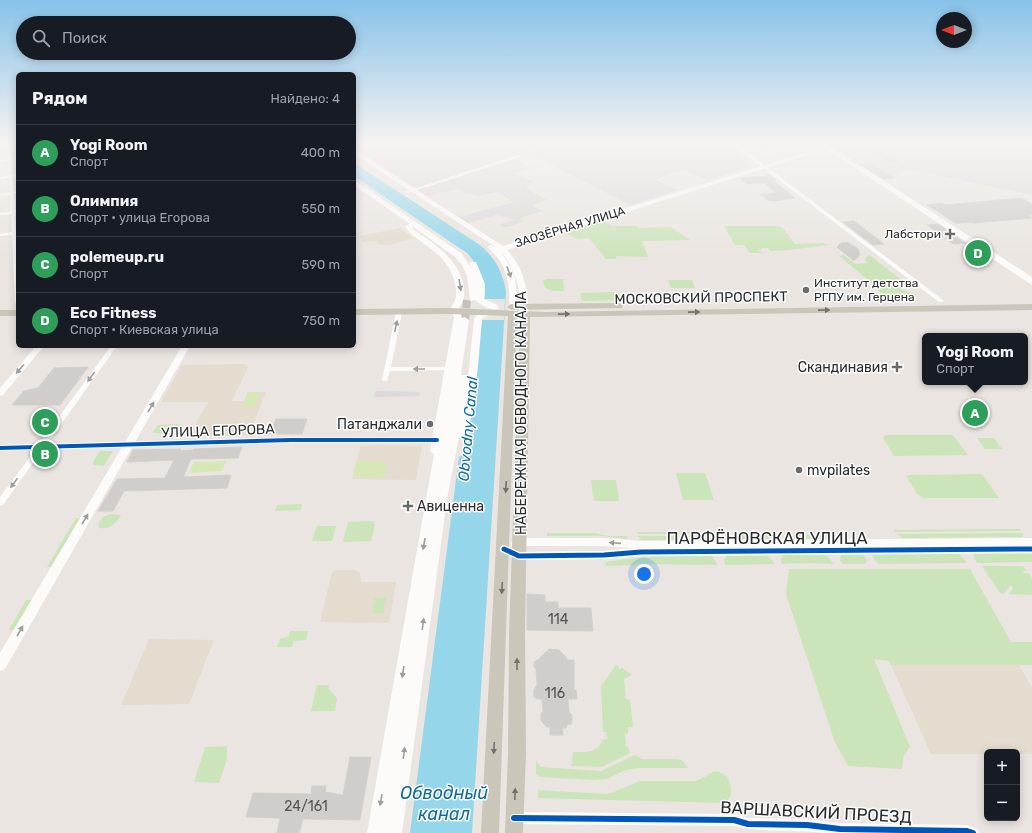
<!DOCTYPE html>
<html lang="ru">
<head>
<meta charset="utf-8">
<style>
  body { margin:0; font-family:Rubik,sans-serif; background:#20242c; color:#f1f3f6 }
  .controls { position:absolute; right:12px; bottom:12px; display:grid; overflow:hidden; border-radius:6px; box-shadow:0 2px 10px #0003 }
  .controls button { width:36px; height:36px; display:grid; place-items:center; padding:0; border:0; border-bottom:1px solid #363941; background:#171b24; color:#f1f3f6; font:20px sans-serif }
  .compass { position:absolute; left:936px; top:12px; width:36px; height:36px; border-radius:50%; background:#171b24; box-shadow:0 2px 10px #0003; rotate:270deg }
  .you { position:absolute; left:644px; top:574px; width:14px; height:14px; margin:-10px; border:3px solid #fff; border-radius:50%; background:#1a73e8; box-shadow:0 0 0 6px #1a73e833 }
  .badge { display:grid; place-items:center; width:26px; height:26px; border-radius:50%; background:#0b8043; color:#fff; font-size:13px; font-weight:700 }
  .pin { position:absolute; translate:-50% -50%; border:2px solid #fff; box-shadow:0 1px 4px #0006 }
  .popup { position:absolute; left:922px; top:333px; width:106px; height:52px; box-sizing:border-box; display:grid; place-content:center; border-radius:6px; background:#171b24; filter:drop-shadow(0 1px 3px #0005); font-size:13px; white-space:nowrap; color:#9ea1a6 }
  .popup b { font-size:15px; color:#f1f3f6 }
  .popup::after { content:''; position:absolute; left:50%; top:100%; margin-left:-8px; border:8px solid transparent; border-top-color:#171b24 }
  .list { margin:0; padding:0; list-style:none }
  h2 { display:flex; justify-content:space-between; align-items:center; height:52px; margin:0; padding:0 16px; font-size:17px }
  h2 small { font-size:13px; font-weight:400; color:#9ea1a6 }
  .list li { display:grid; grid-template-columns:26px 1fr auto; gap:12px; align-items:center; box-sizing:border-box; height:56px; padding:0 16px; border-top:1px solid #363941 }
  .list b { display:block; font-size:15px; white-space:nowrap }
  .list p { margin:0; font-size:13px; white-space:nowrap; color:#9ea1a6 }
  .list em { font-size:13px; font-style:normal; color:#9ea1a6 }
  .icon { flex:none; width:22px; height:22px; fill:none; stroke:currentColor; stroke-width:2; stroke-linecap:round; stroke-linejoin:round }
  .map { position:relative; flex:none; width:1032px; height:833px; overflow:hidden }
  .search { position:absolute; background:#171b24; box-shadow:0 2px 10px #0003; left:16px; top:16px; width:340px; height:44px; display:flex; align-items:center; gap:10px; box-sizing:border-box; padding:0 14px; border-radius:22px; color:#9ea1a6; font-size:15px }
  .panel { position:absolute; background:#171b24; box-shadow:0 2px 10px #0003; left:16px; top:72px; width:340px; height:276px; border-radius:6px }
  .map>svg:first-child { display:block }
</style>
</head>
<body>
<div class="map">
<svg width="1032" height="833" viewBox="0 0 1032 833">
  <rect width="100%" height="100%" fill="#eae5e0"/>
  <path fill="#dddadc" d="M 399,142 L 554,142 L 416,188 L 356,149 Z
    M 568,142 L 722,142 L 753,166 L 708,180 L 684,170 L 669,174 L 656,180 L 677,190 L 630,205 L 531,154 Z
    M 825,142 L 1032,142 L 1032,195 L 907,169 L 893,179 L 884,180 Z
    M 514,159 L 532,168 L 515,173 L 534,182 L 527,184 L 529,190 L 547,200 L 534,204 L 535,205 L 533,206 L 542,211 L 523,217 L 524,218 L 521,219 L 524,221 L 511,226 L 503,227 L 499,225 L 515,220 L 497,215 L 468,223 L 459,217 L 514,202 L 497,192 L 477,196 L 470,193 L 467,194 L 457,189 L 427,196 L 418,190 Z
    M 376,391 L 378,391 L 420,392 L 419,396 L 374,397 Z"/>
  <path fill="#e4dcce" d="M 400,228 L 413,238 L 391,245 L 377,244 L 377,241 L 363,242 L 360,236 Z
    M 244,364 L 247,365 L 248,367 L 234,397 L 231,401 L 244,401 L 248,392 L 266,392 L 249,435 L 189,437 L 203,410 L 209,402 L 161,402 L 182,365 Z
    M 376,445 L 422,446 L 416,480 L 352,479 L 360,446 Z
    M 335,570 L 356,570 L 360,573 L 361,582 L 396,582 L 389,623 L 320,622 L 332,572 Z
    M 149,639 L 214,640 L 189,704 L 121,705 Z
    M 891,665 L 1019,665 L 1032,687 L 1032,754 L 1017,754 L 1017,752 L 987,752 L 987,754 L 931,754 Z"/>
  <path fill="#cce4ba" d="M 600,221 L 605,222 L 613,226 L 638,226 L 639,228 L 671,227 L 690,240 L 642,241 L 648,257 L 616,256 L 616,259 L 606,259 L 589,238 L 578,239 L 565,233 Z
    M 724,226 L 777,226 L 783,228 L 795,244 L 825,243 L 828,245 L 789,250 L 770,251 L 768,248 L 761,248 L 761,249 L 758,250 L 763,253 L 750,253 L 744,245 L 735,245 Z
    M 844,255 L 855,264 L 867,263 L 865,259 L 867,256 L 869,255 L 904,282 L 895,283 L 893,286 L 917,295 L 883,296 L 874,285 L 839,256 Z
    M 546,279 L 565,279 L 563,280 L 564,291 L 553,291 L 545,288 L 543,281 Z
    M 668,280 L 692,280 L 695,288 L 671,288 Z
    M 614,292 L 616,300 L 582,301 L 580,293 Z
    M 182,424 L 177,434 L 152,433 L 158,425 Z
    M 886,435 L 953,435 L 968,455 L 894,456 L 883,438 Z
    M 977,438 L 994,438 L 1002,449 L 985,449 Z
    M 100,451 L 113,451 L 104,466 L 93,465 L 93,462 Z
    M 676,473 L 705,473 L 714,500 L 683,500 Z
    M 982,474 L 999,498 L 923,498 L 917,494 L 906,475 Z
    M 591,480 L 616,480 L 619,501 L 594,501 Z
    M 302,504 L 301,510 L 275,511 L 277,505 Z
    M 111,514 L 121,515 C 116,523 110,530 100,528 L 98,524 L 103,517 Z
    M 76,518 L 82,518 L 53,567 L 47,567 Z
    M 371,521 L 373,521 L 375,524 L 371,541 L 345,542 L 343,541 L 348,522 Z
    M 317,526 L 336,526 L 332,541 L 312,541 Z
    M 1020,529 L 1021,531 L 895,532 L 894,530 Z
    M 725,531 L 726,533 L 638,534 L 638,532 Z
    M 547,533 L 595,533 L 609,536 L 628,536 L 626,539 L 602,536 L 547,536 Z
    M 1023,533 L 1023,537 L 902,538 L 897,534 Z
    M 831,534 L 833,539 L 795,539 L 791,535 Z
    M 737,535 L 782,535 L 780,539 L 740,539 Z
    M 638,536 L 726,536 L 726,539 L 641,540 Z
    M 959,554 L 967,563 L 880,564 L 875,561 L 872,555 Z
    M 973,554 L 1032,554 L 1032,562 L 977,563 Z
    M 782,555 L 826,555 L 834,564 L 803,563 L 782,564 L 781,561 Z
    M 841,555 L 864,555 L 867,561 L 865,564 L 842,564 L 840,561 Z
    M 712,556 L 718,565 L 636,564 L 636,565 L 606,566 L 606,562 L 642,557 Z
    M 726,556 L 768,556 L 775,564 L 725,565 L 724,561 Z
    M 982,566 L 1023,566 L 1027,571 L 1023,571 L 1024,573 L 1029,573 L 1032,578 L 1032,595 L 1009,594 L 1013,588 L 1011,585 L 1004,594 L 1000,593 Z
    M 789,569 L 970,569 L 1011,642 L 1032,642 L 1032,665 L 891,665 L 889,661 L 874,659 L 910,747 L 903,757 L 902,769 L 848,766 L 834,740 L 789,603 L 786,594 Z
    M 375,598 L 386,598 L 383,613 L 372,613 Z
    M 26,600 L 33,600 L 16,630 L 9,630 Z
    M 290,631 L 308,631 L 306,640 L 294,641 L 292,647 L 277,647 L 280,639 L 289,636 Z
    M 616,665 L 619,667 L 619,669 L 622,668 L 632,675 L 624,679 L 626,699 L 630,700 L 633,727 L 628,727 L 628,733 L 625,734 L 626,746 L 628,747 L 630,753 L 602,767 L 570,766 L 572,762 L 573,752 C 586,752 597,754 603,739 L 607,739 L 606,732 L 603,732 L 601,686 Z
    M 317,685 L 329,685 L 328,688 L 337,698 L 335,711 L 311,711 Z
    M 227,746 L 227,759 L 219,783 L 194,782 L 205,747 Z
    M 635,755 L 642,759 L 678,759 L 683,761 L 688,768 L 637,768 L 626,770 L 607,779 L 594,780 L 541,777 L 536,775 L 536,761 L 541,767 L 601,771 Z
    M 717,771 L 727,776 C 731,784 735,799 723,803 L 538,798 L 538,790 L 606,794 L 614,792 L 640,781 L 695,781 C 704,779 709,772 717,771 Z"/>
  <path fill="#d7e8b7" d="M 248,392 L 260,392 L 254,407 L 242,407 Z
    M 226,461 L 222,471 L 189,473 L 194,462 Z
    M 356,461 L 385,462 L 387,466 L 384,477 L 353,476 Z"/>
  <path fill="#95d6ea" d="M 354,163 L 480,245 C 495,258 503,272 506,292 L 472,833 L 410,833 L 459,457 L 467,453 L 485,294 C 485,278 478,265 467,253 L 354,176 Z"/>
  <path fill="#eae5e0" d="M 484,299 L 505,299 L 504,320 L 482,320 Z"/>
  <path fill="#d0cdca" stroke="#d4d1cc" d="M 940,142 L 953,142 L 941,151 L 932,149 Z
    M 863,147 L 904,157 L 895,163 L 862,150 Z
    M 869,163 L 894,178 L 884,179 L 859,164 Z
    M 764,174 L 768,174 L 776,180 L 772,180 L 795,198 L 774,201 L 767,200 L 760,194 L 776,193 L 765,183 L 747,184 L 740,178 L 768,176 Z
    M 1021,198 L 1032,204 L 1032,215 L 1028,215 L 1032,218 L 974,223 L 972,222 L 956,223 L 927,205 L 942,203 L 945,205 Z
    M 854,221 L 884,244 L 873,245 L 843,222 Z
    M 938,224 L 965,243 L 953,244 L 927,225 Z
    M 848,242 L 858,249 L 860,255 L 855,260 L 853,260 L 837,247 L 841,243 Z
    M 88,367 L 60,405 L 12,405 L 24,391 L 38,388 L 54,368 Z
    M 276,419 L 307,419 L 302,434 L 270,434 Z
    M 242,447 L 238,458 L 191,459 L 183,477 L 231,475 L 227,488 L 124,491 L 113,511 L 98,511 L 117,479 L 165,478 L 174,460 L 127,462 L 133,450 L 181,449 L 180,451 L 194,450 L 194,449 Z
    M 527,594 L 545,595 L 545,602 L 558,602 L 558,608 L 591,608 L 593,631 L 527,630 Z
    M 549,649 L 559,650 L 566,657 L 567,660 L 574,660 L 574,690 L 576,690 L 577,699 L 568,699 L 569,712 L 572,715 L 572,722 L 571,724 L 567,725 L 566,728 L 562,728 L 563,735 L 550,735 L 550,727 L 547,727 L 541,721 L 541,713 L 543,712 L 542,699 L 537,699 L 534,697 L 534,690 L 537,685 L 536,669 L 534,667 L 534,662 L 539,659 Z
    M 350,757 L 371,757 L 360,820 L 303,819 L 299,833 L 277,833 L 280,818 L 246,817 L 253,793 L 311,794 L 312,786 L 326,786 L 325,792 L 343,795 Z"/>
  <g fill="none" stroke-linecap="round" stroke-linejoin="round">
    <path stroke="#c4c0bc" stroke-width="8" stroke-dasharray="8 4" stroke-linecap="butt" d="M 465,320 L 467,299"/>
    <path fill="#fcfbfa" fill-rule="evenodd" d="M 18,142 L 18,144 L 11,146 L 12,158 L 18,157 L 18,159 L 12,160 L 13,175 L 18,174 L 18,176 L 13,177 L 14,191 L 18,191 L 18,193 L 14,194 L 15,210 L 18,210 L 18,212 L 15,213 L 16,231 L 18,231 L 18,233 L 16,234 L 18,258 L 18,305 L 15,303 L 12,235 L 0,236 L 0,234 L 12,232 L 11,214 L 0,215 L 0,213 L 10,211 L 10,195 L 0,196 L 0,194 L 10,192 L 9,178 L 0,179 L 0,177 L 9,175 L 8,161 L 0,162 L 0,160 L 8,159 L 8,144 Z
      M 729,142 L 734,142 L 943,300 L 943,302 L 939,302 Z
      M 519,155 L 522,156 L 408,193 L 404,192 Z
      M 865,170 L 867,170 L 1032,277 L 1032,281 L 865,172 Z
      M 399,310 L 402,312 L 391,367 L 450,367 L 452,368 L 453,369 L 452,370 L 390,371 L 387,381 L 383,381 L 382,380 L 396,312 Z
      M 111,346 L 117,346 L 47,444 L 291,438 L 437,438 L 441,440 L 437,442 L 291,442 L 43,449 L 3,505 L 0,506 L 0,497 L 35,450 L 0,450 L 0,446 L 39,444 Z
      M 515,812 L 734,814 L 748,818 L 807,819 L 840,823 L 967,825 L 977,829 L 979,833 L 824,833 C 794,829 763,833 734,826 L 515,824 L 511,822 L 509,818 L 511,814 Z"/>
    <path fill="#fcfbfa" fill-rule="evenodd" d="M 816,142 L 822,142 L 1032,280 L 1032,285 Z
      M 18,143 L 18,145 L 0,148 L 0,146 Z
      M 36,346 L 44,346 L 3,395 L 0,396 L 0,388 Z
      M 182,346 L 190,346 L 5,669 L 0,671 L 0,653 Z
      M 520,538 L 603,538 L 643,541 L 1032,538 L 1032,553 L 641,556 L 604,559 L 519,560 L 500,552 L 498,549 L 500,546 L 504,545 L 520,552 L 604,551 L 631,548 L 603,546 L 521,546 L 516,548 L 512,547 L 511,544 L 512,541 Z"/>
    <path fill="#fcfbfa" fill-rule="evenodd" d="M 827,146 L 832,147 L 507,250 C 524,268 528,289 529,314 L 525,316 L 521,314 C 520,290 517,270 501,252 L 512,269 L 515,278 L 517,295 L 517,314 L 513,316 L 509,314 C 510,296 510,277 500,261 C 497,256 492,252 487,247 L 491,245 L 497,248 L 354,154 L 354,150 L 356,151 L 503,246 Z
      M 354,180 L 461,253 L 470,266 L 470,262 L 476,262 L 485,284 L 484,299 L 498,305 L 498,309 C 491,310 481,306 476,300 L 470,301 L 467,276 L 462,265 L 455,257 L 411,225 L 414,230 C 435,244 458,259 464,286 C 465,295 464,302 458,309 L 452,309 L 451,307 C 457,300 457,293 455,284 C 451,265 438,253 423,243 C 416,237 409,234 405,226 L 410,224 L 354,185 Z
      M 453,310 L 459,310 L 462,318 L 465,317 L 469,320 L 461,375 L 466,375 L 468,377 L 474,319 C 478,313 485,310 492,311 L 493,313 L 482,319 C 480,337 476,433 459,437 L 447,499 L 402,833 L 367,833 L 434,454 L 430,451 L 454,317 L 452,312 Z"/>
    <path fill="#cac6ba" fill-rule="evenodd" d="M 619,303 L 623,306 L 622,308 L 511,310 L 507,307 L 511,304 Z
      M 1032,304 L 1032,310 L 530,317 L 525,633 L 526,753 L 523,833 L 505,833 L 508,753 L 509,633 L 520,317 L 517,317 L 499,833 L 481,833 L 508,316 L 449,314 L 354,315 L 354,309 L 449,308 L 545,312 Z
      M 0,310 L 18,310 L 18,316 L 0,316 Z"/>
    <g stroke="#fff" stroke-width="6">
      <path id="cycleway-far2" d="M 0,448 L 291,440 L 437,440"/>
    </g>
    <g stroke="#fff" stroke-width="8">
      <path id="cycleway-far1" d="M 504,549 L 519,556 L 604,555 L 641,552 L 1032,549"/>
    </g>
    <g stroke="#fff" stroke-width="8">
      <path id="cycleway" d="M 514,818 L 734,820 L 748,824 L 807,825 L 840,829 L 967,831 L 973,833"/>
    </g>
    <use href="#cycleway-far2" stroke="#0057b8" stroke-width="4"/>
    <use href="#cycleway-far1" stroke="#0057b8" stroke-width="5"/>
    <use href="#cycleway" stroke="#0057b8" stroke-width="6"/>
  </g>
  <defs><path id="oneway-solid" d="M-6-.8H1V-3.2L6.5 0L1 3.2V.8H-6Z"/></defs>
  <g fill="#9e9d9d">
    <use href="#oneway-solid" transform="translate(509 272) rotate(70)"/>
    <use href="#oneway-solid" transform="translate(460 285) rotate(81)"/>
    <use href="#oneway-solid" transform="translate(396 326) rotate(-78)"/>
    <use href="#oneway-solid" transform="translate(20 369) rotate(131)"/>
    <use href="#oneway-solid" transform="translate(419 369) rotate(-180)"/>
    <use href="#oneway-solid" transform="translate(91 377) rotate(126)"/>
    <use href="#oneway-solid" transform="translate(151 407) rotate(-60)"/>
    <use href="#oneway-solid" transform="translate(14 483) rotate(126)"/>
    <use href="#oneway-solid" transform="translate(85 519) rotate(-60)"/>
    <use href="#oneway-solid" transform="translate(615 543) rotate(-176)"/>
    <use href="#oneway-solid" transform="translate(424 544) rotate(100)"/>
    <use href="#oneway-solid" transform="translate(423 624) rotate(-82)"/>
    <use href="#oneway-solid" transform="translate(20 631) rotate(-60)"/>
    <use href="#oneway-solid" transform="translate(403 672) rotate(99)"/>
    <use href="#oneway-solid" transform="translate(404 753) rotate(-82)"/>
    <use href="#oneway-solid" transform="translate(381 800) rotate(100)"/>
  </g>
  <g fill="#73716b">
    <use href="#oneway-solid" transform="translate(824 310) rotate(-1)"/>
    <use href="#oneway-solid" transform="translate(694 312) rotate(-1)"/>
    <use href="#oneway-solid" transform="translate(564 314) rotate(-1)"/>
    <use href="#oneway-solid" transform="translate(506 487) rotate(93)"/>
    <use href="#oneway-solid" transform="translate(502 588) rotate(93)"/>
    <use href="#oneway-solid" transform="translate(517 664) rotate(-90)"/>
    <use href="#oneway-solid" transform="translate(494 748) rotate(93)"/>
    <use href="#oneway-solid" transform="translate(515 794) rotate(-88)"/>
  </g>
  <linearGradient id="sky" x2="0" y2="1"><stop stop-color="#87c2e9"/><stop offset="0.55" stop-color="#f6f3f1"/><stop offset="1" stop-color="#f6f3f1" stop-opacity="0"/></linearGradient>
  <rect width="1032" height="259" fill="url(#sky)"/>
  <g fill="#6e6c6a" stroke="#fff" stroke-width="1.5">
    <path d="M948 228h4v4h4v4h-4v4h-4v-4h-4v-4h4z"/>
    <circle cx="806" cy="290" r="4"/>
    <path d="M895 361h4v4h4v4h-4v4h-4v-4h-4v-4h4z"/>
    <circle cx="430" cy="424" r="4"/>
    <circle cx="799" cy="470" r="4"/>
    <path d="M406 500h4v4h4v4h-4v4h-4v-4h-4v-4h4z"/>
  </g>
  <g text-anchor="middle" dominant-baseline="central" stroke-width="3" stroke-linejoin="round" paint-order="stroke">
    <g font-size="12" fill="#2b2b2b" stroke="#fff">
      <text transform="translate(570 227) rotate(-17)">ЗАОЗЁРНАЯ УЛИЦА</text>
    </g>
    <g font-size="12" fill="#2b2b2b" stroke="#fff" text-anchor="end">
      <text x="941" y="234">Лабстори</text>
      <text x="814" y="283" text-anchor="start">Институт детства<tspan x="814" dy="14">РГПУ им. Герцена</tspan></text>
    </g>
    <g font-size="14" fill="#2b2b2b" stroke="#fff">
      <text transform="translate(701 298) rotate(-1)">МОСКОВСКИЙ ПРОСПЕКТ</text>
      <text transform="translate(521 413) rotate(-90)">НАБЕРЕЖНАЯ ОБВОДНОГО КАНАЛА</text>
      <text transform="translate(218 431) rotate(-2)">УЛИЦА ЕГОРОВА</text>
    </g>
    <g font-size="14" fill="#2b2b2b" stroke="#fff" text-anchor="end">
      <text x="888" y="367">Скандинавия</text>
      <text x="422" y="424">Патанджали</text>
      <text x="807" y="470" text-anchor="start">mvpilates</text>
      <text x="417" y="506" text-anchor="start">Авиценна</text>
    </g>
    <g font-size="14" fill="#555454">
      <text x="558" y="619">114</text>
      <text x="555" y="693">116</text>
      <text x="306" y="806">24/161</text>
    </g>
    <g font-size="15" font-style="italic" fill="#0e6d9b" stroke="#fff">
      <text transform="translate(468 429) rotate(-85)">Obvodny Canal</text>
    </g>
    <g font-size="17" fill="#2b2b2b" stroke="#fff">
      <text x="767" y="538">ПАРФЁНОВСКАЯ УЛИЦА</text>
      <text transform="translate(816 812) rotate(3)">ВАРШАВСКИЙ ПРОЕЗД</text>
    </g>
    <g font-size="18" font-style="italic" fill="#0e6d9b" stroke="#fff">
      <text x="444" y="793">Обводный<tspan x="444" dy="21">канал</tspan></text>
    </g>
  </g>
</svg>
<div class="controls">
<button>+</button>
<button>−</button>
</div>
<svg class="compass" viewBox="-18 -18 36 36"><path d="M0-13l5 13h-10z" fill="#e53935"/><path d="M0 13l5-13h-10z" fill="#9ea1a6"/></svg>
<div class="you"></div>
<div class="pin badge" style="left:975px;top:413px;background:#2e9e5b">A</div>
<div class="popup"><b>Yogi Room</b>Спорт</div>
<div class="pin badge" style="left:45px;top:454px;background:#2e9e5b">B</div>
<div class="pin badge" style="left:45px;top:422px;background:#2e9e5b">C</div>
<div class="pin badge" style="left:978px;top:253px;background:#2e9e5b">D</div>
<div class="search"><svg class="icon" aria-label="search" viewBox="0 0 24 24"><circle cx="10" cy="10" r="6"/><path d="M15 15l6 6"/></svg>Поиск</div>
<section class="panel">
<h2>Рядом<small>Найдено: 4</small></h2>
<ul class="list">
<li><span class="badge" style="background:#2e9e5b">A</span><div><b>Yogi Room</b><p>Спорт</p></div><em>400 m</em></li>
<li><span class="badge" style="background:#2e9e5b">B</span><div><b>Олимпия</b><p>Спорт · улица Егорова</p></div><em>550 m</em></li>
<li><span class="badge" style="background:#2e9e5b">C</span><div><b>polemeup.ru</b><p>Спорт</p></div><em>590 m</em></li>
<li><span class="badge" style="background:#2e9e5b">D</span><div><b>Eco Fitness</b><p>Спорт · Киевская улица</p></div><em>750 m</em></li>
</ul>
</section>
</div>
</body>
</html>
